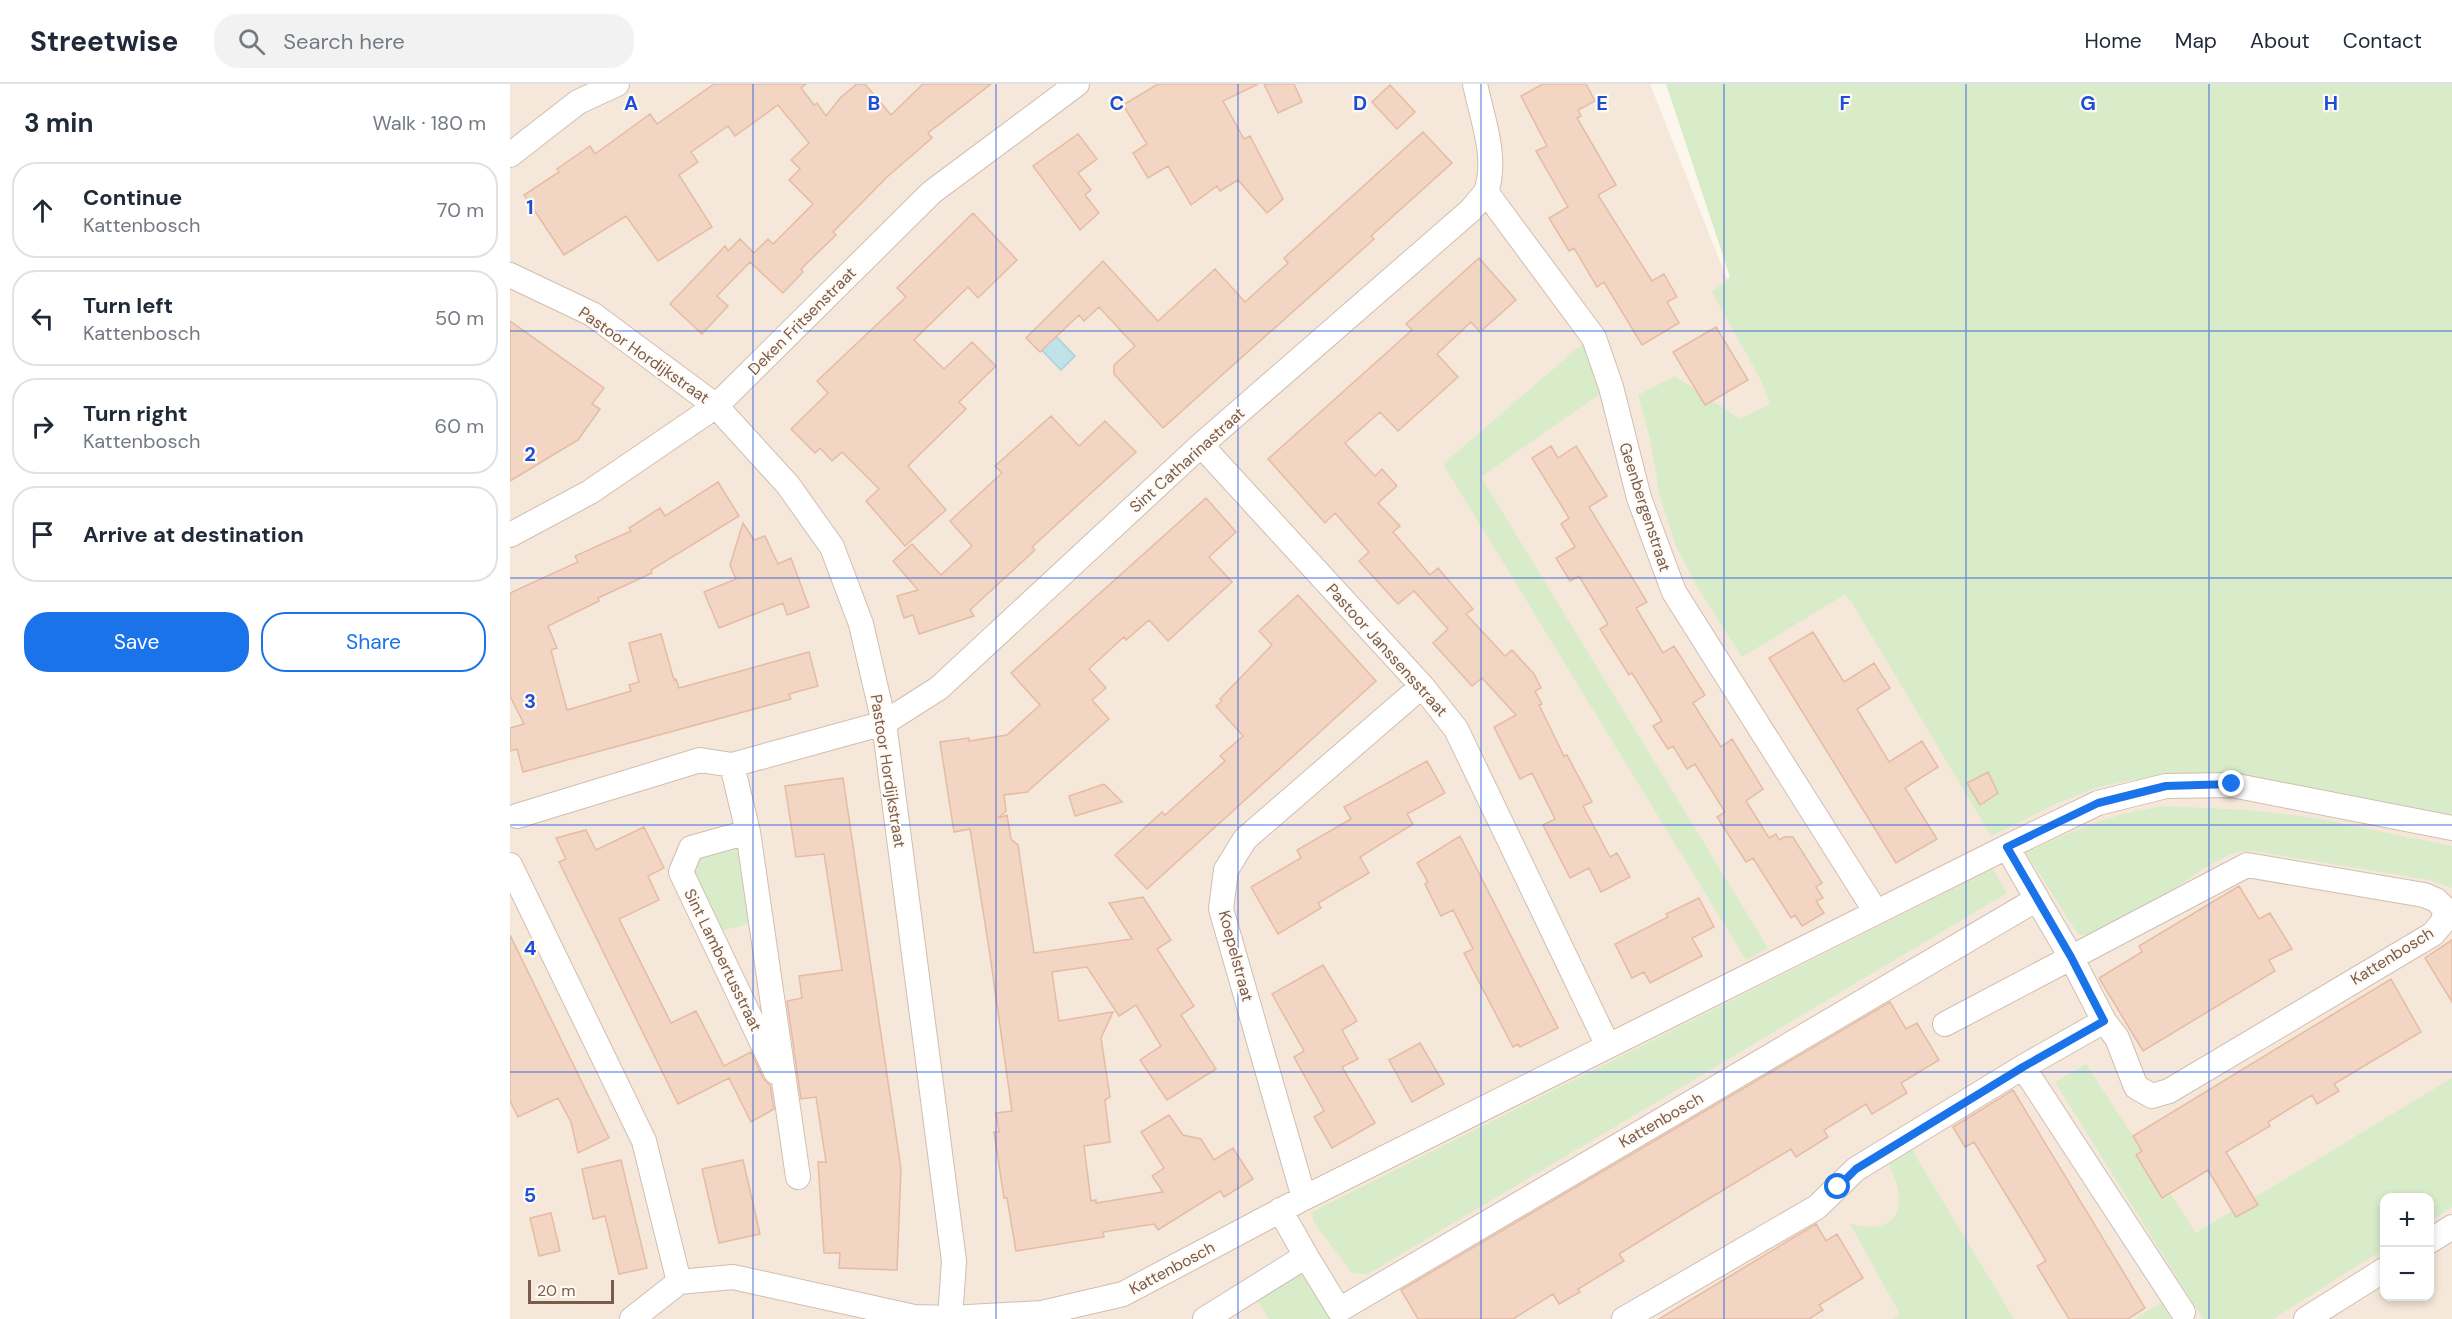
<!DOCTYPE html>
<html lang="en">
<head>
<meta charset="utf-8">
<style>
  body { margin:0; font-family:"DM Sans",sans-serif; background:#f2f2f3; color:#1f2937 }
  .controls { position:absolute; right:18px; bottom:18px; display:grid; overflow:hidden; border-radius:12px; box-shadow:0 3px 9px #0003 }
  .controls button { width:54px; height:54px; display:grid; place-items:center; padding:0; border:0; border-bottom:2px solid #e0e1e3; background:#fff; color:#1f2937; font:30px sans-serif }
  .scale { position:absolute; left:18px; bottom:15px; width:86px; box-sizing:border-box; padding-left:6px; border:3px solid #7a5c4d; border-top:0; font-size:16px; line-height:21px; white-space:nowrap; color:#7a5c4d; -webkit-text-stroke:4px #fffaf3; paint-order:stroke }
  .stop { position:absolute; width:18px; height:18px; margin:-14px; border:4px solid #1a73e8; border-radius:50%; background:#fff }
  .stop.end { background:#1a73e8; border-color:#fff; box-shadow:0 2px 6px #0008 }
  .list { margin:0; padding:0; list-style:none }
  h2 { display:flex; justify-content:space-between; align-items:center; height:78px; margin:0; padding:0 24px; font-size:26px }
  h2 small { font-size:20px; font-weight:400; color:#747a83 }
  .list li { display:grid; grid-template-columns:39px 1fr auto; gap:18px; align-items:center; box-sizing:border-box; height:96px; margin:0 12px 12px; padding:0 12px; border:2px solid #e0e1e3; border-radius:24px }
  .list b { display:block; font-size:22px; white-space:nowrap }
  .list p { margin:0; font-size:20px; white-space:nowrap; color:#747a83 }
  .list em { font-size:20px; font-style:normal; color:#747a83 }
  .actions { display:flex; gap:12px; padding:18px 24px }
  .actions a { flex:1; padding:14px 0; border:2px solid #1a73e8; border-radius:24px; text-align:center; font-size:21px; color:#1a73e8 }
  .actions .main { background:#1a73e8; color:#fff }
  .icon { flex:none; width:33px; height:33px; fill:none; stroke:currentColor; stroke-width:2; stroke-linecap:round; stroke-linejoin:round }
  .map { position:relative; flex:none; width:1942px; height:1235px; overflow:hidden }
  header { display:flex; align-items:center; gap:36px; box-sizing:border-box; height:84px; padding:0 30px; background:#fff; border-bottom:2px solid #e0e1e3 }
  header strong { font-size:28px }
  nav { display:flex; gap:33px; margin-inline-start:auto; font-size:21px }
  .search { width:420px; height:54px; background:#f2f2f3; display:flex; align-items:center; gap:15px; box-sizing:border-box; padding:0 21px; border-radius:24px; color:#747a83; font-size:22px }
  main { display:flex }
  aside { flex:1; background:#fff }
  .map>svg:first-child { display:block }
</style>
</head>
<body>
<header>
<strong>Streetwise</strong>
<div class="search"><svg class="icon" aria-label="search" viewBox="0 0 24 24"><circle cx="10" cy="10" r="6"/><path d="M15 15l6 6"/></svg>Search here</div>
<nav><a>Home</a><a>Map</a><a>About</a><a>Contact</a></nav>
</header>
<main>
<aside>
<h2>3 min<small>Walk · 180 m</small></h2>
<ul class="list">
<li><svg class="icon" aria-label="ahead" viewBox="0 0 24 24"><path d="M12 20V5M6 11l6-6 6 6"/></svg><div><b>Continue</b><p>Kattenbosch</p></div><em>70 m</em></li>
<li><svg class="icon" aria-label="left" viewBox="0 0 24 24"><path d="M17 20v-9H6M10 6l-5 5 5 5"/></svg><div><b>Turn left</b><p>Kattenbosch</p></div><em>50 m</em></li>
<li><svg class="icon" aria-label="right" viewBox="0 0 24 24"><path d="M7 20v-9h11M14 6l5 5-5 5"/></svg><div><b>Turn right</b><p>Kattenbosch</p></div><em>60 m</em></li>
<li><svg class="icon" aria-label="arrive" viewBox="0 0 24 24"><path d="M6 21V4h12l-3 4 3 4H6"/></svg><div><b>Arrive at destination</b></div></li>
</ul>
<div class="actions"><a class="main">Save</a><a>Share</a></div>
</aside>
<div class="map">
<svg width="1942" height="1235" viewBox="0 0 1942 1235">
  <rect width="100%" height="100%" fill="#fdf6ec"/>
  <path fill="#f5e8da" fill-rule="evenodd" d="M 0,0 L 1140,0 L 1273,337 L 1669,669 L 1942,721 L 1942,1235 L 0,1235 ZM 1874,1114 L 1920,1114 L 1920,1212 L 1874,1212 Z"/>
  <path fill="#d8ecc9" d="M 1156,0 L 1942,0 L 1942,734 L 1683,692 L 1622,696 L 1585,704 L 1545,720 L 1481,752 L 1341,517 L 1334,511 L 1232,573 L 1186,501 L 1166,462 L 1150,413 L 1140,355 L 1128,311 L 1165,292 L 1230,335 L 1260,320 L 1252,298 L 1202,208 L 1220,193 Z
    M 1076,257 L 1100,303 L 971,393 L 1258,864 L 1236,876 L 933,380 Z
    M 1653,722 L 1738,726 L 1805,734 L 1942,762 L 1942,804 L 1920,796 L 1743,767 C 1737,767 1730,767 1725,769 C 1684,781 1606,860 1568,850 L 1516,769 C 1566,745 1598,731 1653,722 Z
    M 223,761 L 231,767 L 242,839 L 211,847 L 181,786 L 187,771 Z
    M 1483,785 L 1497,809 L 858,1190 L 842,1189 L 804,1138 L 802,1128 Z
    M 1576,980 L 1686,1149 L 1942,994 L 1942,1123 L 1920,1137 L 1920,1114 L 1874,1114 L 1874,1165 L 1763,1235 L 1693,1235 L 1545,998 Z
    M 1399,1061 L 1504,1235 L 1383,1235 L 1390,1230 L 1340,1140 C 1364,1146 1392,1144 1389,1111 C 1388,1099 1381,1086 1377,1075 Z
    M 794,1185 L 825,1235 L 759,1235 L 745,1214 Z
    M 1651,1219 L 1661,1235 L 1624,1235 Z"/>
  <path fill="#bfe3e8" stroke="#a5d3da" stroke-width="1.5" d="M 535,241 L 565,272 L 551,286 L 521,255 Z"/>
  <path fill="#f3d5c3" stroke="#e6bba3" stroke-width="1.5" d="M 204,0 L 296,0 L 291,4 L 304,21 L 307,19 L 316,32 L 331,13 L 347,0 L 355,0 L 381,31 L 413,0 L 481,0 L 418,49 L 422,54 L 377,93 L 323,148 L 326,151 L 291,185 L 293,188 L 273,209 L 240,178 L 207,212 L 218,222 L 192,250 L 160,220 L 215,162 L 218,167 L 230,155 L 244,169 L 258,155 L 263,160 L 303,120 L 279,96 L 290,85 L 281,76 L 299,59 L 268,21 L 225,52 L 218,42 L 181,68 L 188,78 L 169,91 L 202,143 L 148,177 L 116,132 L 54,171 L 14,111 L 49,88 L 47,85 L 80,62 L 85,70 L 140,30 L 147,40 Z
    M 648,0 L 748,0 L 713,17 L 734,55 L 740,52 L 773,115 L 757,129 L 728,96 L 710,107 L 707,102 L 681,121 L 658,82 L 638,94 L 623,69 L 637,60 L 613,21 Z
    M 754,0 L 784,0 L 792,18 L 768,29 Z
    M 1033,0 L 1076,0 L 1085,17 L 1068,26 L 1071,32 L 1067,34 L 1106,101 L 1088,111 L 1142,197 L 1154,190 L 1167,213 L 1157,218 L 1169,239 L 1132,261 L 1094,198 L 1087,203 L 1064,164 L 1059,167 L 1039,134 L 1058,123 L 1026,67 L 1037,62 L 1011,12 Z
    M 880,1 L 905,28 L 887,45 L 862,18 Z
    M 913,48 L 942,79 L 861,152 L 864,155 L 653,344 L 604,290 L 604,281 L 625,262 L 589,223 L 574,237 L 569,231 L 530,268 L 516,254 L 593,177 L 648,237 L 705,185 L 735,218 L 778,179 L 774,174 Z
    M 568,50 L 587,75 L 568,89 L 581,106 L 575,111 L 589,129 L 570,146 L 523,82 Z
    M 463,129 L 507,176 L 468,214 L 458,203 L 404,256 L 434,285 L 462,258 L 486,282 L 449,318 L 456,325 L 398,382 L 436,426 L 395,462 L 356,417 L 369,405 L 332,368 L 322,377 L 310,364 L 305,369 L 281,345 L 318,309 L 307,297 L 396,213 L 387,204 Z
    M 969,174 L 1006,216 L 970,248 L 961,238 L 927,270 L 948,293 L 888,347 L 870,328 L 835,359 L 865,392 L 872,385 L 887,402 L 868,419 L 890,442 L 883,448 L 920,491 L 928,484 L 963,525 L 956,530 L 995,572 L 1002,566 L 1024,590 L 1031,604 L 1025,607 L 1032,620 L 1029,621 L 1054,672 L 1057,671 L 1082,718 L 1073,722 L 1100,773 L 1107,769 L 1120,793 L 1091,808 L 1079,784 L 1060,794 L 1033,741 L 1045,735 L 1022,689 L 1010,695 L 984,643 L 1006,631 L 972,594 L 962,602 L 923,559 L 938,545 L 904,507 L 888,520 L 849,477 L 859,468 L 825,429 L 815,439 L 758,375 L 902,246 L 896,240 Z
    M 0,237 L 94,304 L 82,320 L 90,325 L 68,356 L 0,397 Z
    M 1206,243 L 1238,296 L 1195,321 L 1163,268 Z
    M 541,332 L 569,362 L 595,337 L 626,368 L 522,463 L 525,466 L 460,526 L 464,532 L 409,550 L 403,531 L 394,534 L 387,512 L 408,506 L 383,477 L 402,460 L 431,491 L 462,462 L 440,437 L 492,389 L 485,382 Z
    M 1041,362 L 1048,374 L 1066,362 L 1097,412 L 1079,423 L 1137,518 L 1126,524 L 1153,569 L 1164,562 L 1195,611 L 1183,619 L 1211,663 L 1222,655 L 1253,705 L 1236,717 L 1259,754 L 1266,750 L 1269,756 L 1274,753 L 1283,753 L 1312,799 L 1306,803 L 1313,814 L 1306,817 L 1314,829 L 1292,842 L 1285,831 L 1281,834 L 1243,774 L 1236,778 L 1207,733 L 1215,728 L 1185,680 L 1177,685 L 1163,662 L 1158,665 L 1143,642 L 1152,637 L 1122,589 L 1119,591 L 1090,545 L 1098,540 L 1069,492 L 1060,497 L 1046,474 L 1065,463 L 1051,440 L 1059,434 L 1022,374 Z
    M 208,398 L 229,432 L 141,486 L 142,489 L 88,514 L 89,517 L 38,542 L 47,564 L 41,566 L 57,626 L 121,607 L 119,601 L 129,598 L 119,559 L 151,550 L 164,596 L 166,595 L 169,604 L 299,568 L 308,602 L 279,610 L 281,615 L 13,688 L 7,665 L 0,667 L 0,644 L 14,640 L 0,612 L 0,509 L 68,478 L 65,472 L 121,447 L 119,444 L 150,424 L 155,432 Z
    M 696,414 L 726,448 L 699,473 L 722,498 L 658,557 L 639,536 L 616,556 L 614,553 L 579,585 L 596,604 L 582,616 L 599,635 L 517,708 L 494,711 L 496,727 L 488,734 L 497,731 L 501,755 L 508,761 L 524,869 L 622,855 L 599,819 L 633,813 L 661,856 L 647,865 L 684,922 L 671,931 L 706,985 L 657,1016 L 630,976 L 651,962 L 626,921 L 609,932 L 577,883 L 542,888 L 549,937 L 603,928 L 591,954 L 600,1013 L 595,1016 L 600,1058 L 574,1062 L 581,1117 L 586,1116 L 586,1119 L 653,1108 L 642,1092 L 654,1084 L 631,1048 L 659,1031 L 673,1051 L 691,1055 L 704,1076 L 723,1064 L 743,1095 L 714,1113 L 710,1107 L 648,1146 L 644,1140 L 593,1148 L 594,1153 L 506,1167 L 497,1114 L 494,1114 L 484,1048 L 489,1048 L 486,1029 L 502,1027 L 480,871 L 460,745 L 444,748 L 430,658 L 459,654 L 459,657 L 497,651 L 530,621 L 501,589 Z
    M 233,439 L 244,456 L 255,452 L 268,480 L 281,474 L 299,523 L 277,531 L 273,519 L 209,544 L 194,508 L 226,495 L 220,481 Z
    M 788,511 L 866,597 L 637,805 L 605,771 L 652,728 L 655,731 L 715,677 L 710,672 L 733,652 L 706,622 L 712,617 L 710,615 L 762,561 L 749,547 Z
    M 1303,548 L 1334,598 L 1364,579 L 1380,604 L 1347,625 L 1379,678 L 1412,657 L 1428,683 L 1395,704 L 1427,755 L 1386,779 L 1259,574 Z
    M 917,677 L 935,709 L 897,730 L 903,740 L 850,773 L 859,789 L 808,819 L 811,824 L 768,850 L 741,803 L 791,774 L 787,766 L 841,735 L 834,723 Z
    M 1478,688 L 1488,709 L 1470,721 L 1457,699 Z
    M 333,694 L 391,1085 L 387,1186 L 329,1184 L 330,1169 L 314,1169 L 308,1078 L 316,1078 L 306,1013 L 291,1015 L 277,917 L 292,914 L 289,892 L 332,886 L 314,770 L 286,773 L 275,702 Z
    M 594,700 L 612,718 L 565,732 L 559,712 Z
    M 134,743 L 154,784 L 138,792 L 149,816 L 109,835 L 161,939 L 186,927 L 214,982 L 241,968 L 253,994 L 260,1001 L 264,1025 L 241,1038 L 219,994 L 168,1020 L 49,778 L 56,775 L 46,754 L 76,746 L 86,766 Z
    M 950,752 L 1048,944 L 1010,963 L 1008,960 L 1003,963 L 954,869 L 963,865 L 943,826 L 931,832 L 915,800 L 918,798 L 907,779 Z
    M 1729,802 L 1749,835 L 1760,829 L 1782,865 L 1759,876 L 1765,887 L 1633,967 L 1589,894 L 1632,868 L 1629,862 Z
    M 1189,814 L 1204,843 L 1182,854 L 1192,872 L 1140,899 L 1134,888 L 1122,894 L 1105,860 L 1158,833 L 1156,830 Z
    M 0,851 L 99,1054 L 68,1069 L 61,1038 L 48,1014 L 8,1033 L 0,1017 Z
    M 1942,856 L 1942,918 L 1915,874 Z
    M 813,881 L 847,937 L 832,946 L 848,975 L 832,983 L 865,1039 L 822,1064 L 804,1033 L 814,1027 L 784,973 L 794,967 L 762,910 Z
    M 1881,895 L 1911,948 L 1824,1000 L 1829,1007 L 1807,1020 L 1802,1011 L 1758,1038 L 1760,1042 L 1716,1068 L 1748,1121 L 1726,1133 L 1698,1086 L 1652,1114 L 1626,1071 L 1632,1067 L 1623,1052 Z
    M 1380,918 L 1396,945 L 1407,939 L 1429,976 L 1391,999 L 1397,1009 L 1362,1030 L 1356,1020 L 1314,1046 L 1318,1053 L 1286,1073 L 1281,1065 L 1172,1131 L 1109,1170 L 1114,1177 L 1068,1205 L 1070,1208 L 1049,1220 L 1043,1210 L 1003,1235 L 908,1235 L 891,1206 Z
    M 910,959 L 934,1000 L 902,1018 L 879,976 Z
    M 1503,1006 L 1635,1224 L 1618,1235 L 1559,1235 L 1527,1182 L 1536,1177 L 1517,1145 L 1464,1058 L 1455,1063 L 1443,1043 Z
    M 111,1076 L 137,1184 L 109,1190 L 95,1132 L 83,1135 L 72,1085 Z
    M 233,1076 L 250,1150 L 209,1159 L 192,1085 Z
    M 41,1129 L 50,1167 L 29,1172 L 20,1134 Z
    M 1306,1140 L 1316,1157 L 1327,1150 L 1353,1194 L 1309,1221 L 1313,1226 L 1299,1235 L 1149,1235 Z"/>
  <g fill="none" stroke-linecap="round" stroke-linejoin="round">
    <g stroke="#d1beb0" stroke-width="26">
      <path id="minor" d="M 965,0 C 972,34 988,74 976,108 L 1084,254 L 1101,303 L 1129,414 L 1164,508 L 1366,828
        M 0,71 L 68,18 L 107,0
        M 0,191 L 82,230 L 206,322 L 278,401 L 322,463 L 351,540 L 374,639 L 444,1177 L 440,1235
        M 691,361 L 912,602 L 946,645 L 1098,962
        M 0,451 L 80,408 L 206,322 L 422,108 L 567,0
        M 222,681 L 238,748 L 288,1093
        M 7,732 L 190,676 L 222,681 L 374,639 L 429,604 L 691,361 L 961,126 L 976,108
        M 238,748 L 181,764 L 171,788 L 266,988
        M 0,781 L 134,1057 L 169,1198 L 223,1193 L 404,1233 L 440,1234 L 532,1229 L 613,1210 L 794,1114 L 1497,763 L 1588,719 L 1656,702 L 1722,701 L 1942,744
        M 1594,937 L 1513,983 L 1673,1228
        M 1435,940 L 1737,781 L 1914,811 L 1926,816 L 1935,825 L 1933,838 L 1923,850 L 1659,1007 L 1642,1012 L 1626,1003 L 1607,954 L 1594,937 L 1561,873 L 1527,815
        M 794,1114 L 711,825 L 716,786 L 735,755 L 912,602
        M 1920,1157 L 1942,1143
        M 796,1172 L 829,1226 L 1527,815 L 1497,763
        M 122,1235 L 169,1198
        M 695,1235 L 796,1172 L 770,1126
        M 1114,1235 L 1307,1123 L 1346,1085 L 1513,983
        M 1796,1235 L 1874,1186"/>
    </g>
    <use href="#minor" stroke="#fff" stroke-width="24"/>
  </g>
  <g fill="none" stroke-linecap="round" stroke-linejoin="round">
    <path stroke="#1a73e8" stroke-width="8" d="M 1328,1103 L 1346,1085 L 1369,1071 L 1513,983 L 1594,937 L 1561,873 L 1497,763 L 1588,719 L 1656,702 L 1722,700"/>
  </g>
  <path fill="none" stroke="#1d4ed8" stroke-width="1.5" stroke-opacity="0.55" d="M 243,0 L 243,1235M 486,0 L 486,1235M 728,0 L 728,1235M 971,0 L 971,1235M 1214,0 L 1214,1235M 1456,0 L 1456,1235M 1699,0 L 1699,1235M 0,247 L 1942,247M 0,494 L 1942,494M 0,741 L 1942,741M 0,988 L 1942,988"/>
  <g text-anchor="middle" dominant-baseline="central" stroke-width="4.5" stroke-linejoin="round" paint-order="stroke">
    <g font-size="16" fill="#7a5c4d" stroke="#fffaf3">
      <text transform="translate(292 237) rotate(-45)">Deken Fritsenstraat</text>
      <text transform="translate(134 271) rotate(35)">Pastoor Hordijkstraat</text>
      <text transform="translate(677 376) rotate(-42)">Sint Catharinastraat</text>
      <text transform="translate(1135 423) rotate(72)">Geenbergenstraat</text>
      <text transform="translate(877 566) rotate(48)">Pastoor Janssensstraat</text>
      <text transform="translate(378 687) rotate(81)">Pastoor Hordijkstraat</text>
      <text transform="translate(726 872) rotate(75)">Koepelstraat</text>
      <text transform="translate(1882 872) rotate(-32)">Kattenbosch</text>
      <text transform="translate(213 876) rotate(64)">Sint Lambertusstraat</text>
      <text transform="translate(1151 1036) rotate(-30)">Kattenbosch</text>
      <text transform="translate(662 1184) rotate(-28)">Kattenbosch</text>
    </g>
  </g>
  <g font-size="20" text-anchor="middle" font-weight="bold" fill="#1d4ed8" stroke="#fffaf3" stroke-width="4.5" stroke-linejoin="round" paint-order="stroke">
    <text x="121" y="26">A</text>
    <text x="364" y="26">B</text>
    <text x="607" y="26">C</text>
    <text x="850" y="26">D</text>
    <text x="1092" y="26">E</text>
    <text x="1335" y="26">F</text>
    <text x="1578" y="26">G</text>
    <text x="1821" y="26">H</text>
    <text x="20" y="130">1</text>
    <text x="20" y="377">2</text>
    <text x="20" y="624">3</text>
    <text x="20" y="871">4</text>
    <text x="20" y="1118">5</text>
  </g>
</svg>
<div class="controls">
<button>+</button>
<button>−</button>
</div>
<div class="scale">20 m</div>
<div class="stop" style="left:1328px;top:1103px"></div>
<div class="stop end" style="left:1722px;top:700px"></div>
</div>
</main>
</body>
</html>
